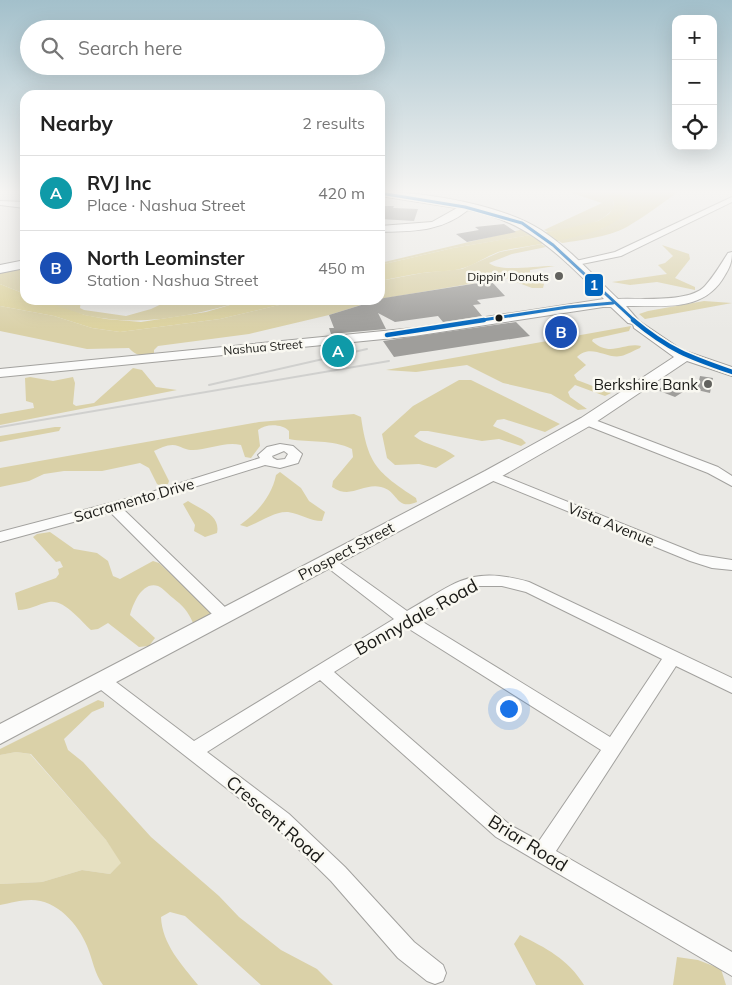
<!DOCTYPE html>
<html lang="en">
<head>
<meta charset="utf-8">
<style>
  body { margin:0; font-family:Mulish,sans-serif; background:#f2f2f2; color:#222 }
  .controls { position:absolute; right:15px; top:15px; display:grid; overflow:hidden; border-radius:10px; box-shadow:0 5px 20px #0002 }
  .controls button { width:45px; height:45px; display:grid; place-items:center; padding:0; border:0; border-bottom:1px solid #e0e0e0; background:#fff; color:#222; font:25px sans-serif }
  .you { position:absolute; left:508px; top:708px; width:18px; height:18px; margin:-12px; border:4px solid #fff; border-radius:50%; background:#1a73e8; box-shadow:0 0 0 8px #1a73e833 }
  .badge { display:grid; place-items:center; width:32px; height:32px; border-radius:50%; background:#62625e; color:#fff; font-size:16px; font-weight:700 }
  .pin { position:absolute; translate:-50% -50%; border:2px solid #fff; box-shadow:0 1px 5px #0006 }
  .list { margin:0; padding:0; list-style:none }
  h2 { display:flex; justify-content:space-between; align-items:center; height:65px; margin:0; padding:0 20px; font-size:21px }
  h2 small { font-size:16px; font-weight:400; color:#767676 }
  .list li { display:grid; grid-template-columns:32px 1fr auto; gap:15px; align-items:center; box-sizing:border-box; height:75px; padding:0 20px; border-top:1px solid #e0e0e0 }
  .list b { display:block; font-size:19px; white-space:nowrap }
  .list p { margin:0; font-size:16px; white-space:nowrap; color:#767676 }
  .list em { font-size:16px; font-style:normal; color:#767676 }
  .icon { flex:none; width:28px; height:28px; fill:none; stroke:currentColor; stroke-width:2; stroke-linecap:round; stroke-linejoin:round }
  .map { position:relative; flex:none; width:732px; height:985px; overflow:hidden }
  .search { position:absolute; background:#fff; box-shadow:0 5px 20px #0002; left:20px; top:20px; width:365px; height:55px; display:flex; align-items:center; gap:12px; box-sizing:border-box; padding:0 18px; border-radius:28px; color:#767676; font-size:19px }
  .panel { position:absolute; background:#fff; box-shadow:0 5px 20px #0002; left:20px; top:90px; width:365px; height:215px; border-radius:15px }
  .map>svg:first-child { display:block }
</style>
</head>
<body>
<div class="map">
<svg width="732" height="985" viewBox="0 0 732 985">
  <rect width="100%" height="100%" fill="#eae9e5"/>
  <path fill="#e6e0c1" d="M 16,752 L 30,754 L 106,840 L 122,863 L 110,874 L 82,870 L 42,882 L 0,884 L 0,755 Z"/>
  <path fill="#dad1a8" d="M 569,192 L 605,192 L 613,200 L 614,207 C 601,227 570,229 548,232 L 544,230 L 602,203 Z
    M 620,192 L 678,192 C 662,203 647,215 630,225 C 614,236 582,240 562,243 L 557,240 L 603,228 L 624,195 Z
    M 524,229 L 531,235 L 453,248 L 380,265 L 380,263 Z
    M 541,244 L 546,247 L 512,254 L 489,263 C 501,273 538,265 555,266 L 530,270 L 530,273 L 544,284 L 543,288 L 532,288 L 505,278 L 380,299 L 380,281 L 422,273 L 462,269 L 500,252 Z
    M 662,245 L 689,254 L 690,259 L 675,278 L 695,287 L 695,290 L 657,282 L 630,285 L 612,282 L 667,274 L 658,265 L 665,263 L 673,256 Z
    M 25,268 L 25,294 L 0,284 L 0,273 Z
    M 39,300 L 81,300 L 80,308 L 84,310 L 126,316 L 151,309 L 170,300 L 247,300 C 171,322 114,332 39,300 Z
    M 300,300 L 377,300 L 329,315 L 249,334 L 158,346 L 154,350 L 154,354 C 143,356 137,357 129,348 L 87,349 L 0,331 L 0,306 L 54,316 L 92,328 L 120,332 L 220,319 Z
    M 704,301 L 732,303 L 645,319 L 639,314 L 648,311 Z
    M 631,326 L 629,331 L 593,339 L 592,341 C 610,358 624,342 641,346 L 640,348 C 634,350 627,355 621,356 C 606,359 591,343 577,357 L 586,365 L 574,375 L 577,380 L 611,393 L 605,396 L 575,385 L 568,392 L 570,397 L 587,409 L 578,410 L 551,394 L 503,383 L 467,365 L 416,372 L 386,370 Z
    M 133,368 L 142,370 L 156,387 L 177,390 L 0,425 L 0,414 L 34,408 L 33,403 L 26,401 L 25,378 L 30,377 L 53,381 L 73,377 L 75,383 L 73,404 L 76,406 L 94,403 Z
    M 459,380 L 471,380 L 560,424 L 545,432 L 504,419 L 497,420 L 493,426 L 522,439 L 526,443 L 521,446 L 499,439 L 482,441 L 428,431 L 420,431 L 414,436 C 426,446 443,446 455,456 L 436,468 L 419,464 L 395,465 L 387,458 L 382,434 L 413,406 Z
    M 354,414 L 361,417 C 368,465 377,472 416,498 L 417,502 C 395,511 399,491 381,487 C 362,483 351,500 332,487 L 333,481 L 353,457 L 352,449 C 332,439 310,443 289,439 L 289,431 C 283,424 266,423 258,430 L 260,446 L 251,458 L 245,457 L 241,445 C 225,441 208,450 193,450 C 186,450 184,448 178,446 C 170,443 161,448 154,451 L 169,481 L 168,484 L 161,486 L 157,484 L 149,468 L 140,463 L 102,471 L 64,471 L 44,474 L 29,481 L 0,487 L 0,468 L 259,422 Z
    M 55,427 L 61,427 L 59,431 L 0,442 L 0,436 Z
    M 280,472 L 301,488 L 309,501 L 325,512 L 322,521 C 310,521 301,514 288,512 C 274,511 261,522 247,527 L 240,525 C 257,513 272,496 276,475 Z
    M 188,501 C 200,509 221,515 217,533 L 205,537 L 194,531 L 195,525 L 183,504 Z
    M 50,532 L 74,549 L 97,553 L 108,561 L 113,576 L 120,579 L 153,561 L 159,563 L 211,611 L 211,615 L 193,623 C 188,611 183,606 173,598 C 169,595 163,588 158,586 C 142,581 133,604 130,615 L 155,638 L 149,646 L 139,647 L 108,623 L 98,629 L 91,630 C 80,620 64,599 49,602 C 38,604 30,610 18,610 L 15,593 L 56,578 L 59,574 L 58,569 L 63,567 L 60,561 L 56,562 L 33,537 L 37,534 Z
    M 98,700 L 104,702 L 104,707 L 92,712 L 64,739 L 68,750 L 83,762 L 151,837 L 219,896 L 239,917 L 281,950 L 317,969 L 333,985 L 261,985 L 185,916 L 170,912 L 161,917 C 162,944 182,965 198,985 L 103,985 C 94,973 93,960 87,946 C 78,924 57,900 31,900 C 21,900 10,903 0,905 L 0,884 L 42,882 L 82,870 L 110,874 L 121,863 L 106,840 L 31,754 L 16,752 L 0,755 L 0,749 Z
    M 520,935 C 546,948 568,959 584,985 L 536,985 L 514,944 Z
    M 677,957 L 698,960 L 721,969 L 726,985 L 673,985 Z"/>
  <path fill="#ddd39f" d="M 604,192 L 620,192 L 629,203 C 625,238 526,244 498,252 C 485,257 473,266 460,269 C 447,272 434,271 422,273 C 408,275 394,278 380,281 L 380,265 L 453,248 L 565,229 L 598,221 L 609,214 L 614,206 L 613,200 Z
    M 0,284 L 25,294 L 25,300 L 39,300 L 85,315 L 106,319 L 141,322 L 206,312 L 247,300 L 300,300 L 220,319 L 120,332 L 92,328 L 54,316 L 0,306 Z"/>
  <path fill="#9f9e9b" d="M 384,206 L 394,206 L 393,208 L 418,209 L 414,221 L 380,219 Z
    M 504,224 L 516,232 L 467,242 L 456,234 L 479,230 L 475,227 Z
    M 491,281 L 505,296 L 477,300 L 481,304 L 473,305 L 482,316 L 443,322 L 438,316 L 395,322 L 378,313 L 386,329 L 331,334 L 329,328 L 334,328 L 329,315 L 384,298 Z
    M 516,322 L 530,336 L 394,357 L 383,341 Z
    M 354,344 L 356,350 L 326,356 L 324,348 Z
    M 700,376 L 713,378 L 710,393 L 697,390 Z
    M 668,383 L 686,390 L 675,397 L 657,390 Z"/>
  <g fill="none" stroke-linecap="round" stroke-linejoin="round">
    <g stroke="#a2a19e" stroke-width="2">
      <path id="minor" d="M 732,197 L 732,202 L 621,256 L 572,266 L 567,263 L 615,252 Z
        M 0,201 L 25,202 L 25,208 L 0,205 Z
        M 587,417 L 718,467 L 732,476 L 732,486 L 708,473 L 583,424 L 581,421 L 583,418 Z
        M 280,444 L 293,446 L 302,454 L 298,463 L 280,468 L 265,465 L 123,509 L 229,611 L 231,615 L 229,619 L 217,619 L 110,512 L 0,542 L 0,532 L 145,494 L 260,458 L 258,455 L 267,447 ZM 284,451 L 288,454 L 285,459 L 277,460 L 273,458 L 272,456 Z
        M 491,471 L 700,555 L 732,560 L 732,570 L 712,568 L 690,561 L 486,478 L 484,475 Z
        M 328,556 L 333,558 L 407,611 C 456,583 470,565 529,582 L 732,678 L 732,693 L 676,666 L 556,851 L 732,952 L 732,976 L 496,837 L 320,680 L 207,752 L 289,814 L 345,867 L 414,942 L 443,965 L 446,973 L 443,981 L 435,984 L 427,981 L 398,958 L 331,881 L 275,826 L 96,686 L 93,681 L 96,676 L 102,674 L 108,676 L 194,741 L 394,619 L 323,564 L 320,561 ZM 476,586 L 502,586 L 526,592 L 662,659 L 610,737 L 418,619 ZM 406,627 L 601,750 L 539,841 L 510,825 L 334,672 Z"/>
    </g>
    <g stroke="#a2a19e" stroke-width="2">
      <path id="major" d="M 380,192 C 426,192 502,205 541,230 C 570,249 593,275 618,299 C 640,298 690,303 705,286 C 714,276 721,264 728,253 L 732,252 C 732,265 728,270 722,280 C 700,313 660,305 626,306 L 639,321 L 682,350 L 732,367 L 732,376 L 687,361 L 593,424 L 497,479 L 0,744 L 0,724 L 485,471 L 581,418 L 674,357 L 634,328 L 633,324 L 628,323 L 611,307 L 603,307 L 414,336 L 0,377 L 0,369 L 414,328 L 604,299 C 562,257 528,221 468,210 C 441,232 413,231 380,232 L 380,226 L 432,222 L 457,208 L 380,196 Z"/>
    </g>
    <g stroke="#a2a19e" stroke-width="2">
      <path id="highway" d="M 25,260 L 25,268 L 0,273 L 0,265 Z"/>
    </g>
    <use href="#minor" fill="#fcfcfb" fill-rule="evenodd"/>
    <use href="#major" fill="#fcfcfb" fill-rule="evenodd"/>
    <use href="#highway" fill="#fcfcfb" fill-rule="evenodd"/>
    <path stroke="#d0d0ce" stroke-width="2" d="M 209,385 L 367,349
      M 0,427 L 389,361"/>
    <g stroke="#f9f8f1" stroke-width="5.5">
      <path id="bus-1-far1" d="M 380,193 L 465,207 L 522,223 L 553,245 L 635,321
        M 476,321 L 568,307 L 613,303"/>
    </g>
    <g stroke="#f9f8f1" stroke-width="8">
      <path id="bus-1" d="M 633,320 C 669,350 689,357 732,372
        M 387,335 L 484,320"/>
    </g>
    <use href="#bus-1-far1" stroke="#0065bd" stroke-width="3"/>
    <use href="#bus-1" stroke="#0065bd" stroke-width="4.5"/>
  </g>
  <linearGradient id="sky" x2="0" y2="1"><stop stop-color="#a3c0cb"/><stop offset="0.58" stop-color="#f6f5f3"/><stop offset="1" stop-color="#f6f5f3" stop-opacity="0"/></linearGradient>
  <rect width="732" height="330" fill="url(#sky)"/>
  <g fill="#62625e" stroke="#f9f8f1" stroke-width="2">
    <circle cx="559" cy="276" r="5"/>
    <circle cx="708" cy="384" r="5"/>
  </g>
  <circle fill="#191916" stroke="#f9f8f1" stroke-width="2" cx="499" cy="318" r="4.5"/>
  <g text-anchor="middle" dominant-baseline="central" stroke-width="5" stroke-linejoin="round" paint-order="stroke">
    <g font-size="12" fill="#191916" stroke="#f9f8f1" text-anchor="end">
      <text x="549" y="276">Dippin' Donuts</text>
    </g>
    <g font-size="12" fill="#191916" stroke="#f9f8f1">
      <text transform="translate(263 347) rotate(-5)">Nashua Street</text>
    </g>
    <g font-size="15" fill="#191916" stroke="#f9f8f1" text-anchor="end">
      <text x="698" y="384">Berkshire Bank</text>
    </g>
    <g font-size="15" fill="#191916" stroke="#f9f8f1">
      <text transform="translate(134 500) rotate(-16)">Sacramento Drive</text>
      <text transform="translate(611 524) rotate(22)">Vista Avenue</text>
      <text transform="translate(346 551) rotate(-28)">Prospect Street</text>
    </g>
    <g font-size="18" fill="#191916" stroke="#f9f8f1">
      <text transform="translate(416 617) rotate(-29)">Bonnydale Road</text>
      <text transform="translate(275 819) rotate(41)">Crescent Road</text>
      <text transform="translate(528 843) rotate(32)">Briar Road</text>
    </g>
  </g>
  <rect stroke="#f9f8f1" stroke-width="2" x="584" y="273" width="20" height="24" rx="5" fill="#0065bd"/>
  <g font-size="14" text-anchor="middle" font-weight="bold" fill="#fff">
    <text x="594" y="290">1</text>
  </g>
</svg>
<div class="controls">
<button>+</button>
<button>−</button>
<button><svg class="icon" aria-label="locate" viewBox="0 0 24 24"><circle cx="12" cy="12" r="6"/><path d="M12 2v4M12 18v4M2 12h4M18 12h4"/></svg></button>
</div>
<div class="you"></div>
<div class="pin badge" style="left:338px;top:351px;background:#0f9aa8">A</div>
<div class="pin badge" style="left:561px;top:332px;background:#1a4fb4">B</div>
<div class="search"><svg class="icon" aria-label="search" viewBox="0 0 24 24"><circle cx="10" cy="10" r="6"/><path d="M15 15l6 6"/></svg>Search here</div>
<section class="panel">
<h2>Nearby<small>2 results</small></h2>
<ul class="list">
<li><span class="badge" style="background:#0f9aa8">A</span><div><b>RVJ Inc</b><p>Place · Nashua Street</p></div><em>420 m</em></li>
<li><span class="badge" style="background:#1a4fb4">B</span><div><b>North Leominster</b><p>Station · Nashua Street</p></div><em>450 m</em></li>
</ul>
</section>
</div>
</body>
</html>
